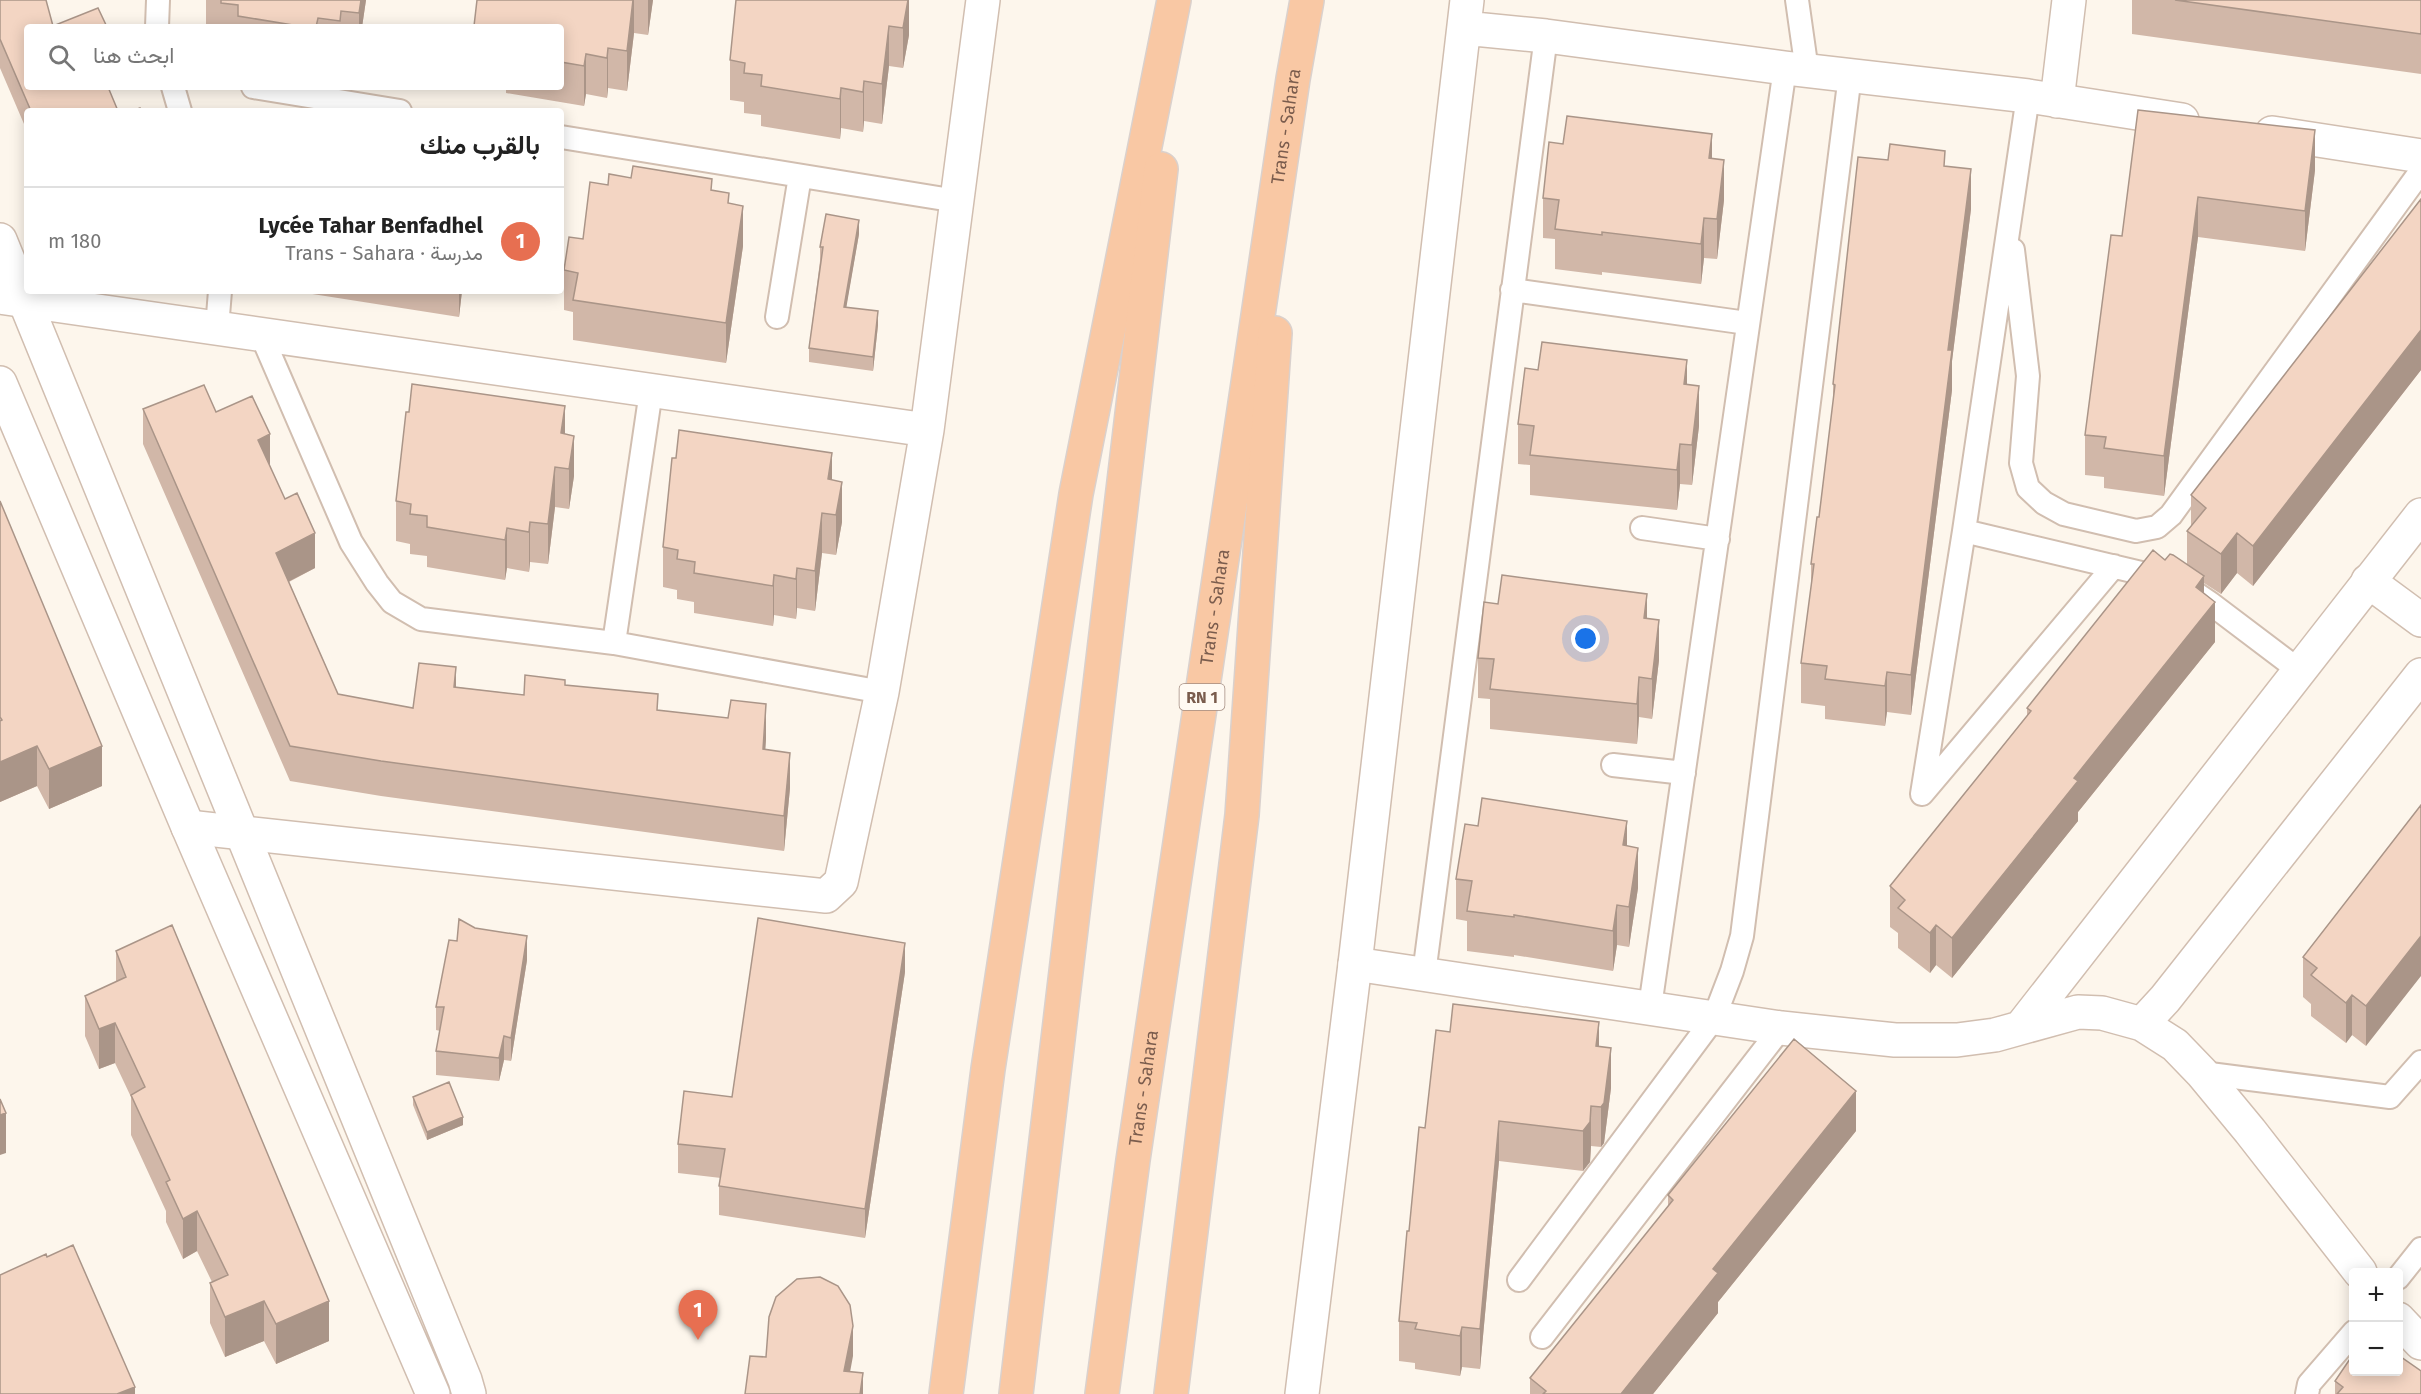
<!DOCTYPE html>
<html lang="ar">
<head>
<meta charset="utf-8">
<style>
  body { margin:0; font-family:"Fira Sans",Vazirmatn,sans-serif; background:#f6f6f6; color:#222; direction:rtl }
  .controls { position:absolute; right:18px; bottom:18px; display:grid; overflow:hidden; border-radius:6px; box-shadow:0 3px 15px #0003 }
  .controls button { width:54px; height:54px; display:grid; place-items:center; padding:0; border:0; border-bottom:2px solid #e0e0e0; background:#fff; color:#222; font:30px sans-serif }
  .you { position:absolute; left:1586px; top:639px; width:21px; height:21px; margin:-15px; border:4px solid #fff; border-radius:50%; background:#1a73e8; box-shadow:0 0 0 9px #1a73e833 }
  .badge { display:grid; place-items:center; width:39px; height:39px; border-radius:50%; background:#e76f51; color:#fff; font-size:20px; font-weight:700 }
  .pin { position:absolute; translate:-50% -50px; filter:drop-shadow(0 2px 3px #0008) }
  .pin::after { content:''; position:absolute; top:32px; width:21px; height:18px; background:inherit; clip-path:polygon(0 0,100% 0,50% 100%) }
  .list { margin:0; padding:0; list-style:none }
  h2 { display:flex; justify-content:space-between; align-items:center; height:78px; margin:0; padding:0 24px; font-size:26px }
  h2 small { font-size:20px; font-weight:400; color:#767676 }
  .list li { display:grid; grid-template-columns:39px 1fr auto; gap:18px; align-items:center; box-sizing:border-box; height:108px; padding:0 24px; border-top:2px solid #e0e0e0 }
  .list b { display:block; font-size:22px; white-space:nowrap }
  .list p { margin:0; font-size:20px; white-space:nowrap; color:#767676 }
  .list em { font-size:20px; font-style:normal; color:#767676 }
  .icon { flex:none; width:33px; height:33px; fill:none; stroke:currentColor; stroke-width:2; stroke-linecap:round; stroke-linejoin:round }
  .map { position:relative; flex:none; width:2421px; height:1394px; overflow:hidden; direction:ltr }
  .search { position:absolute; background:#fff; box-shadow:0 3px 15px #0003; left:24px; top:24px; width:540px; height:66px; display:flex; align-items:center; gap:15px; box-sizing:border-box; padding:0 21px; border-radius:6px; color:#767676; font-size:22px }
  .panel { position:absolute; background:#fff; box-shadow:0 3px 15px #0003; left:24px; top:108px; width:540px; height:186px; border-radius:6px; direction:rtl }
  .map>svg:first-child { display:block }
</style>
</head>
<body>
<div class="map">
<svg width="2421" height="1394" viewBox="0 0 2421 1394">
  <rect width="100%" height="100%" fill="#fdf6ec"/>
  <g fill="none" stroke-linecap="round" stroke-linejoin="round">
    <g stroke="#d1beb0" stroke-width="26">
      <path id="service" d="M 1797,0 L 1807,71
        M 157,27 L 158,0
        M 173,87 L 180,111
        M 253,87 L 400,111
        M 2028,96 L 1964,531 L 1922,794 L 2114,566
        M 561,137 L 957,201
        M 2013,250 L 2028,376 L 2021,463 L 2028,488 L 2044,503 L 2064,514 L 2136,531 L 2157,527 L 2171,515 L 2421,171
        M 1512,290 L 1747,323
        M 777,317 L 800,176
        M 217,328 L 220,291
        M 261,334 L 351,542 L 377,583 L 392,602 L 421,619 L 614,643 L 882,692
        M 1642,528 L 1718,539
        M 1964,531 L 2179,582 L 2210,603 L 2300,671
        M 614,643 L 651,391
        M 1613,765 L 1684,773
        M 1424,974 L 1546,36
        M 1650,1007 L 1785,68
        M 2202,1073 L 2390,1097 L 2421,1062
        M 2398,1278 L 2421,1249
        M 1519,1280 L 1714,1018 L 1732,971 L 1742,936 L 1850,75
        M 1542,1337 L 1781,1028
        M 2307,1394 L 2309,1384 L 2354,1332"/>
    </g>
    <g stroke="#d1beb0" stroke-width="36">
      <path id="minor" d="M 1464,28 L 1546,36 L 1785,68 L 2028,96 L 2182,120
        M 2057,101 L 2069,0
        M 2272,133 L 2421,156
        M 0,297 L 927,430
        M 2368,581 L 2421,620
        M 188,827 L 826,896 L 841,882 L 882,692 L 927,430 L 983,0
        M 1302,1394 L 1355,964 L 1467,0"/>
    </g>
    <g stroke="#d1beb0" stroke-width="36">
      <path id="tertiary" d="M 0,240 L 465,1380 L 469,1394
        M 0,383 L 188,827 L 433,1394
        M 1355,964 L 1781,1028 L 1895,1040 L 1957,1040 L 1995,1035 L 2078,1012 L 2102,1013 L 2142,1024 L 2175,1045 L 2202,1073 L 2250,1131 L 2360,1272
        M 2142,1024 L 2165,999 L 2421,675
        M 2022,1026 L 2421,515
        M 2398,1319 L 2421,1343"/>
    </g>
    <g stroke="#dad1cd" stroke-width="36">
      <g id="trunk">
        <path d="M 946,1394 L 988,1069 L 1076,494 L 1174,0"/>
        <path d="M 1016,1394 L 1161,169"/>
        <path id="s1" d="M 1102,1394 L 1133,1160 L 1293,79 L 1307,0"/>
        <path d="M 1171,1394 L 1242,815 L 1275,333"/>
      </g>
    </g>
    <use href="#service" stroke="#fff" stroke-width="22"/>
    <use href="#minor" stroke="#fff" stroke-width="33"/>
    <use href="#tertiary" stroke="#fff" stroke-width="33"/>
    <use href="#trunk" stroke="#f9c8a4" stroke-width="33"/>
  </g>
  <path fill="#d1b7a8" d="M 0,0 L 53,26 L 107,27 L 27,27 L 118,111 L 27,111 L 27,131 L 0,68 Z
    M 206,0 L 366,0 L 362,27 L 206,27 Z
    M 477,0 L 653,0 L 648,35 L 634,33 L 627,91 L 608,88 L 607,98 L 586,94 L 584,106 L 506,93 L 506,87 L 561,87 L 561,27 L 474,27 Z
    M 909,0 L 909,35 L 903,68 L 889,66 L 882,124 L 864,121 L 863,132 L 841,128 L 840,139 L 761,126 L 761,115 L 744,113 L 744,102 L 730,100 L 730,60 Z
    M 2132,0 L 2421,0 L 2421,74 L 2132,34 Z
    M 2138,110 L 2315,170 L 2305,251 L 2198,237 L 2164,496 L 2104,488 L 2104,477 L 2085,475 L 2085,435 L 2122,236 Z
    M 1712,158 L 1724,200 L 1717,259 L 1704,258 L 1701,284 L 1602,272 L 1602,275 L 1555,269 L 1555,239 L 1543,238 L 1543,198 Z
    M 1888,160 L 1945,166 L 1971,209 L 1952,361 L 1952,390 L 1911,715 L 1887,712 L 1885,726 L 1825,719 L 1825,706 L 1801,703 L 1801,663 L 1811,589 L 1811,564 L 1819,517 L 1833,404 L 1833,384 Z
    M 608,185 L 712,190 L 729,203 L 743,246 L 726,363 L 573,340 L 573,312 L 564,310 L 564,270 L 583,239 Z
    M 2421,199 L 2421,370 L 2253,586 L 2237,573 L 2221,594 L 2204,583 L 2204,593 L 2215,642 L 2078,812 L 2078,821 L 1952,978 L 1936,965 L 1930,973 L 1898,948 L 1898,933 L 1890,927 L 1890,886 L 2027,716 L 2027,708 L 2165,560 L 2187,564 L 2187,531 L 2191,527 L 2191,495 Z
    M 859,234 L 846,307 L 878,325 L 873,371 L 809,362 L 809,348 L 820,261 L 820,247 Z
    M 306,291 L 462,291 L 459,317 L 306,293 Z
    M 1687,385 L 1699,426 L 1692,485 L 1680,484 L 1677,510 L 1530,495 L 1530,465 L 1518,464 L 1518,424 Z
    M 143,409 L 216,412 L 270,467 L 315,568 L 289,582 L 338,694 L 413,708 L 456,687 L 524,695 L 565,685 L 766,739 L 765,750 L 790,788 L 784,851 L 381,796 L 290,781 L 143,444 Z
    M 565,434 L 574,476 L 569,509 L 555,507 L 548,564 L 530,562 L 529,572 L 507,568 L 505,580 L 427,567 L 427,556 L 410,554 L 410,544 L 396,541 L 396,501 Z
    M 832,480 L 842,522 L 836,555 L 822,553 L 815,611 L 797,608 L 796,619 L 774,615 L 773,626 L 694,613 L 694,602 L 677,599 L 677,590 L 663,587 L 663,547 Z
    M 0,501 L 102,786 L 49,809 L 37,786 L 0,802 Z
    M 1647,618 L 1659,660 L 1652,719 L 1639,717 L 1637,744 L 1490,729 L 1490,699 L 1478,698 L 1478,658 Z
    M 2421,805 L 2366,1046 L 2352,1035 L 2346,1043 L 2311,1016 L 2311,1004 L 2303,997 L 2303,957 Z
    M 1627,846 L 1638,888 L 1629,947 L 1617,945 L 1613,971 L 1514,955 L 1514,957 L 1467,951 L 1467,921 L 1456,919 L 1456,879 Z
    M 116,951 L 329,1341 L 276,1364 L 264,1341 L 225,1357 L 210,1323 L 210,1283 L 212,1282 L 197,1251 L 183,1259 L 166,1222 L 166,1211 L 131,1135 L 131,1097 L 115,1063 L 99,1069 L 85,1036 L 85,996 L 116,982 Z
    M 527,960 L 511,1061 L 504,1060 L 499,1081 L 436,1075 L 436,1051 L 440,1031 L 436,1030 L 436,1007 Z
    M 905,972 L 865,1238 L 719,1215 L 719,1186 L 721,1178 L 678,1173 L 678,1144 L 732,1097 Z
    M 1599,1046 L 1611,1088 L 1604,1143 L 1601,1147 L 1591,1146 L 1590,1162 L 1583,1171 L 1499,1161 L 1480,1369 L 1462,1367 L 1460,1376 L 1415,1369 L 1415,1363 L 1399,1361 L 1399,1321 L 1409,1231 L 1425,1128 Z
    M 413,1097 L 463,1125 L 427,1140 L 413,1105 Z
    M 1856,1131 L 1718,1302 L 1718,1313 L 1653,1394 L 1530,1394 L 1530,1378 L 1668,1207 L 1668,1195 Z
    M 2335,1381 L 2421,1394 L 2335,1394 Z"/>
  <path fill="#aa9588" d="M 361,0 L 366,0 L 362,27 L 359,27 L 359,13 Z
    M 633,0 L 634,0 L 634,33 L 627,91 L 627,51 Z
    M 648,0 L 653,0 L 648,35 Z
    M 908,0 L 909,0 L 909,35 L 903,68 L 903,28 Z
    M 889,26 L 889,66 L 882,124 L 882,84 Z
    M 608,48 L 608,88 L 607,98 L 607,58 Z
    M 586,54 L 586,94 L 584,106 L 584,66 Z
    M 864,81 L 864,121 L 863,132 L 863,92 Z
    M 841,88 L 841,128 L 840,139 L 840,99 Z
    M 2315,130 L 2315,170 L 2305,251 L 2305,211 Z
    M 1712,134 L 1712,174 L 1709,158 Z
    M 1724,160 L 1724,200 L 1717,259 L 1717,219 Z
    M 1971,169 L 1971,209 L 1952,361 L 1952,390 L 1911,715 L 1911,675 L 1948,350 Z
    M 2198,197 L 2198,237 L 2164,496 L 2164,456 Z
    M 743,206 L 743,246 L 726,363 L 726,323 Z
    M 1704,218 L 1704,258 L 1701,284 L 1701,244 Z
    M 859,220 L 859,234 L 844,321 L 844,307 Z
    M 459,291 L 462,291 L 459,317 Z
    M 878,311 L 878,325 L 873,371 L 873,357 Z
    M 2421,330 L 2421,370 L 2253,586 L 2253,546 Z
    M 1687,360 L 1687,400 L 1684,384 Z
    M 1699,386 L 1699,426 L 1692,485 L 1692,445 Z
    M 565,406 L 565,446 L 561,433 Z
    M 270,434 L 270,469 L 258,440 Z
    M 574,436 L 574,476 L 569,509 L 569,469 Z
    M 1680,444 L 1680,484 L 1677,510 L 1677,470 Z
    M 832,453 L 832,493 L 828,479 Z
    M 555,467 L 555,507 L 548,564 L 548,524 Z
    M 842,482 L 842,522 L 836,555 L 836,515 Z
    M 822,513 L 822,553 L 815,611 L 815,571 Z
    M 530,522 L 530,562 L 529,572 L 529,532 Z
    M 507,528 L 507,568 L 505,580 L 505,540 Z
    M 315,533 L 315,568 L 276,588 L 276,553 Z
    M 2237,533 L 2237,573 L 2221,594 L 2221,554 Z
    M 797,568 L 797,608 L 796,619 L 796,579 Z
    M 774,575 L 774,615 L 773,626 L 773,586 Z
    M 2204,576 L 2204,616 L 2215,602 L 2215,642 L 2078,812 L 2078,821 L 1952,978 L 1952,938 L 2074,778 L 2196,587 Z
    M 1647,594 L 1647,634 L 1644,618 Z
    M 1659,620 L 1659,660 L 1652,719 L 1652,679 Z
    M 456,667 L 456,702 L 454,687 Z
    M 1887,672 L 1887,712 L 1885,726 L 1885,686 Z
    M 1639,677 L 1639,717 L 1637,744 L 1637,704 Z
    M 766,704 L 766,739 L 763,784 L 763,749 Z
    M 37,746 L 37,786 L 0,802 L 0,762 Z
    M 102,746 L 102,786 L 49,809 L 49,769 Z
    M 790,753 L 790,788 L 784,851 L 784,816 Z
    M 1627,821 L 1627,861 L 1623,845 Z
    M 1638,848 L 1638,888 L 1629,947 L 1629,907 Z
    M 1617,905 L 1617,945 L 1613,971 L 1613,931 Z
    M 1936,925 L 1936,965 L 1930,973 L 1930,933 Z
    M 2421,930 L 2421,976 L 2366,1046 L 2366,1006 Z
    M 527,936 L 527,960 L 511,1061 L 511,1038 Z
    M 905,943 L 905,972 L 865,1238 L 865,1209 Z
    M 2352,995 L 2352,1035 L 2346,1043 L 2346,1003 Z
    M 1599,1022 L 1599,1062 L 1596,1046 Z
    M 115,1023 L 115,1063 L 99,1069 L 99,1029 Z
    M 504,1036 L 504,1060 L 499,1081 L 499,1058 Z
    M 1611,1048 L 1611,1088 L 1604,1143 L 1601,1147 L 1601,1107 Z
    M 1856,1091 L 1856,1131 L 1718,1302 L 1718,1313 L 1653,1394 L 1621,1394 L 1713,1269 Z
    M 1591,1106 L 1591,1146 L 1590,1162 L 1583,1171 L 1583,1131 Z
    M 6,1113 L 6,1153 L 0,1155 L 0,1115 Z
    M 463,1117 L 463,1125 L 427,1140 L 427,1132 Z
    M 1499,1121 L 1499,1161 L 1480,1369 L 1480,1329 Z
    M 197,1211 L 197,1251 L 183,1259 L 183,1219 Z
    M 264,1301 L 264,1341 L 225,1357 L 225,1317 Z
    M 329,1301 L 329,1341 L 276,1364 L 276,1324 Z
    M 853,1326 L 853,1356 L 846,1394 L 844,1371 Z
    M 1462,1327 L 1462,1367 L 1460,1376 L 1460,1336 Z
    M 863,1373 L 863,1394 L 860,1394 Z
    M 135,1387 L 135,1394 L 117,1394 Z"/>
  <path fill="#f3d5c3" stroke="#aa9588" stroke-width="1.5" d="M 0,0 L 46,0 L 53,26 L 98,8 L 107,27 L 27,27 L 27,87 L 108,87 L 118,111 L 31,111 L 0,39 Z
    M 221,0 L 361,0 L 359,13 L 341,11 L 340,21 L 318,18 L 316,27 L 305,27 L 238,16 L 238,5 L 221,3 Z
    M 477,0 L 633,0 L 627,51 L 608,48 L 607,58 L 586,54 L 584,66 L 561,62 L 561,27 L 474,26 Z
    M 736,0 L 908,0 L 903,28 L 889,26 L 882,84 L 864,81 L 863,92 L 841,88 L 840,99 L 761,86 L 762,75 L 744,73 L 745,63 L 730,60 Z
    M 2175,0 L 2421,0 L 2421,34 Z
    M 140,108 L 141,111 L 132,111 Z
    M 2138,110 L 2315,130 L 2305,211 L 2198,197 L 2164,456 L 2104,448 L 2106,437 L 2085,435 L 2111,235 L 2122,236 Z
    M 1567,116 L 1712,134 L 1709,158 L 1724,160 L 1717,219 L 1704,218 L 1701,244 L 1602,232 L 1602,235 L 1555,229 L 1559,200 L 1543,198 L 1549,142 L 1563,144 Z
    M 1890,144 L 1945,151 L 1944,166 L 1971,169 L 1948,350 L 1952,350 L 1911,675 L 1887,672 L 1885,686 L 1825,679 L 1827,666 L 1801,663 L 1814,564 L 1811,564 L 1817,517 L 1819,517 L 1835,385 L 1833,384 L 1858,157 L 1888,160 Z
    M 633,166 L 712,179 L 711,190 L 729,193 L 728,203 L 743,206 L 726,323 L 573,300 L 578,273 L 564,270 L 569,237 L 583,239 L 590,182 L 608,185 L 609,174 L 631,178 Z
    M 2421,199 L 2421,330 L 2253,546 L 2237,533 L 2221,554 L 2187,531 L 2206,508 L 2191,495 Z
    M 826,214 L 859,220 L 844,307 L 878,311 L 873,357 L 809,348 L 823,247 L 820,247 Z
    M 1542,342 L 1687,360 L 1684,384 L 1699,386 L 1692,445 L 1680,444 L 1677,470 L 1530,455 L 1534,426 L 1518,424 L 1525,368 L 1538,370 Z
    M 412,384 L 565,406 L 561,433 L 574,436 L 569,469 L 555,467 L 548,524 L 530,522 L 529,532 L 507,528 L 505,540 L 427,527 L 427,516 L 410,514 L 411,504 L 396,501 L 406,412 L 409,412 Z
    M 204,385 L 216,412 L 252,396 L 270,434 L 258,440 L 285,499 L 297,493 L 315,533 L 276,553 L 338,694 L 413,708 L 419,663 L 456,667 L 454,687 L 524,695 L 525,675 L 565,680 L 565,685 L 658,694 L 657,710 L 728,718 L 731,700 L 766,704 L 763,749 L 790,753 L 784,816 L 381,761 L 290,746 L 143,409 Z
    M 679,430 L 832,453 L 828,479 L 842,482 L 836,515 L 822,513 L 815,571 L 797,568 L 796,579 L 774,575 L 773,586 L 694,573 L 695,562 L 677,559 L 678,550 L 663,547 L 672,458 L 676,458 Z
    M 0,501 L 102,746 L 49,769 L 37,746 L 0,762 L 0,721 L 2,720 L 0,717 Z
    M 2153,550 L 2165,560 L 2170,554 L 2173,555 L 2204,576 L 2196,587 L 2215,602 L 2074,778 L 2078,781 L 1952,938 L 1936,925 L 1930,933 L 1898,908 L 1905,900 L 1890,886 L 2031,711 L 2027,708 Z
    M 1502,575 L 1647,594 L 1644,618 L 1659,620 L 1652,679 L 1639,677 L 1637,704 L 1490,689 L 1494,659 L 1478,658 L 1484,602 L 1498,604 Z
    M 1482,798 L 1627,821 L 1623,845 L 1638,848 L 1629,907 L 1617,905 L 1613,931 L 1514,915 L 1514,917 L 1467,911 L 1472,881 L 1456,879 L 1465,824 L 1478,826 Z
    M 2421,805 L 2421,936 L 2366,1006 L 2352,995 L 2346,1003 L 2311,975 L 2317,968 L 2303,957 Z
    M 758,918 L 905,943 L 865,1209 L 719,1186 L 725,1149 L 678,1144 L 684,1091 L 732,1097 Z
    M 459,919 L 475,928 L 527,936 L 511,1038 L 504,1036 L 499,1058 L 436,1051 L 444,1007 L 436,1007 L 449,940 L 457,941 Z
    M 172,925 L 329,1301 L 276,1324 L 264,1301 L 225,1317 L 210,1283 L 228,1275 L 197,1211 L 183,1219 L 166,1182 L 170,1180 L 131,1095 L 145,1087 L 115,1023 L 99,1029 L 85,996 L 126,977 L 116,951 Z
    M 1453,1004 L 1599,1022 L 1596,1046 L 1611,1048 L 1604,1103 L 1601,1107 L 1591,1106 L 1590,1122 L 1583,1131 L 1499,1121 L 1480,1329 L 1462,1327 L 1460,1336 L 1415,1329 L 1417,1323 L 1399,1321 L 1407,1231 L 1409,1231 L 1419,1127 L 1425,1128 L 1436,1030 L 1450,1032 Z
    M 1794,1039 L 1856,1091 L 1713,1269 L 1718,1273 L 1621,1394 L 1543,1394 L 1546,1391 L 1530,1378 L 1673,1200 L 1668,1195 Z
    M 449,1082 L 463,1117 L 427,1132 L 413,1097 Z
    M 0,1099 L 6,1113 L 0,1115 Z
    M 73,1245 L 135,1387 L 117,1394 L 0,1394 L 0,1275 L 46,1254 L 47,1257 Z
    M 820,1277 L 838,1286 L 850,1305 L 853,1326 L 844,1371 L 863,1373 L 860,1394 L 745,1394 L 750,1356 L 766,1357 L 769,1317 L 776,1297 L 797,1279 Z
    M 2354,1353 L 2354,1371 L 2398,1371 L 2398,1355 L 2421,1371 L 2421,1394 L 2337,1394 L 2343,1387 L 2335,1381 Z"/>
  <g text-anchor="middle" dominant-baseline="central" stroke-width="4.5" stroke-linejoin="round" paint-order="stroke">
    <rect fill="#fffaf3" stroke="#a28b7f" stroke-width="1.5" x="1179.5" y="684" width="45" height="26" rx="4.5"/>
    <g font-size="16" font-weight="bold" fill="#7a5c4d">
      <text x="1202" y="697">RN 1</text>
    </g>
    <g font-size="18" fill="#7a5c4d" stroke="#fffaf3">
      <text stroke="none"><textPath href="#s1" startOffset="1281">Trans - Sahara</textPath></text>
      <text stroke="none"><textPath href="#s1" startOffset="795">Trans - Sahara</textPath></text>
      <text stroke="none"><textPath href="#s1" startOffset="309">Trans - Sahara</textPath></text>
    </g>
  </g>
</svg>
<div class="controls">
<button>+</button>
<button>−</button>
</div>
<div class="you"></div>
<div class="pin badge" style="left:698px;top:1340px">1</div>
<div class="search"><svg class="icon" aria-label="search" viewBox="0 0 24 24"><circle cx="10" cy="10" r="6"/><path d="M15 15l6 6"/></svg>ابحث هنا</div>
<section class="panel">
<h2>بالقرب منك<small></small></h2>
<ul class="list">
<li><span class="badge">1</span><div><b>Lycée Tahar Benfadhel</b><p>مدرسة · Trans - Sahara</p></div><em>180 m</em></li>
</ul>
</section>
</div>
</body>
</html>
